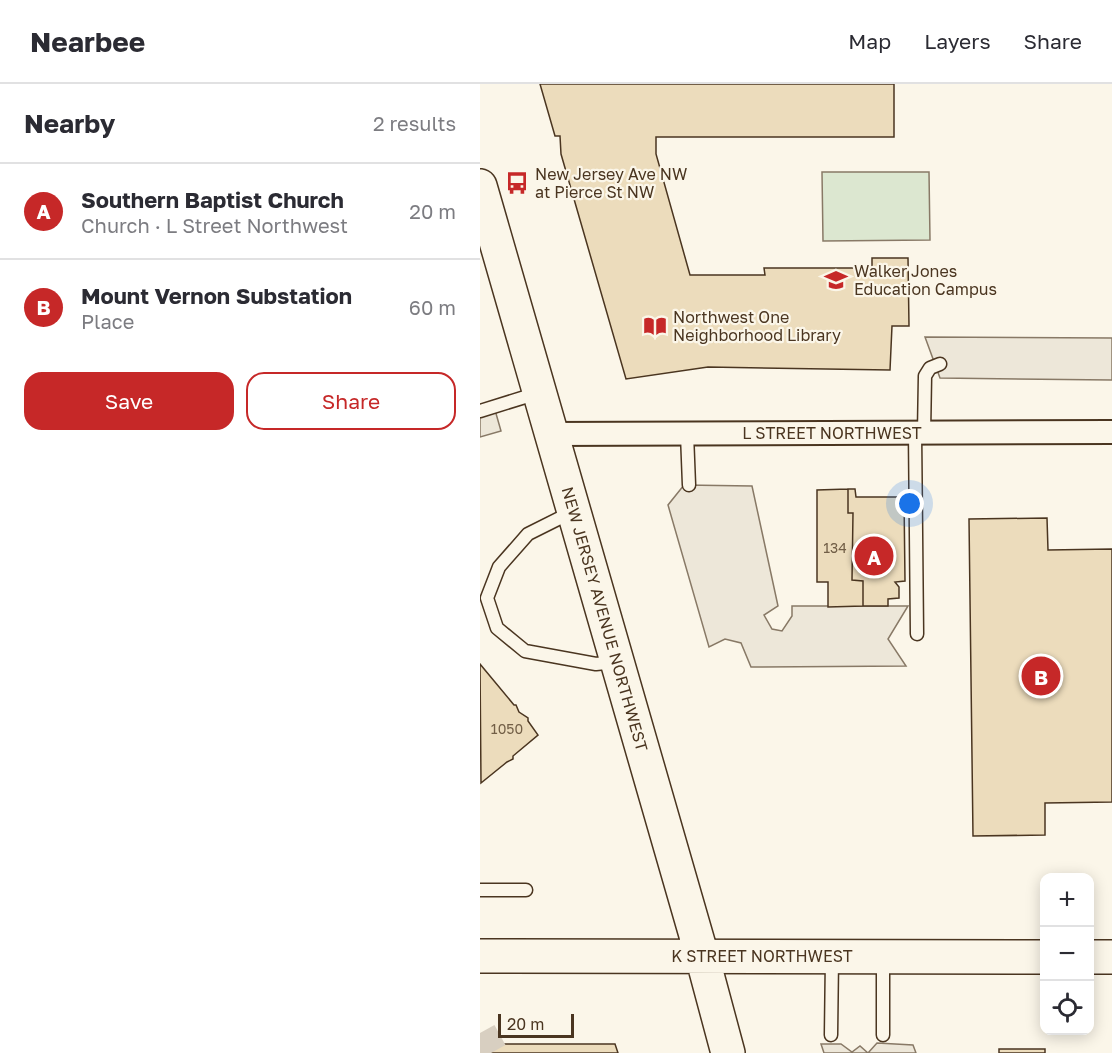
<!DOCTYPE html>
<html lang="en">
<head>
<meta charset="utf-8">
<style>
  body { margin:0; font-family:"Golos Text",sans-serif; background:#f7f7f7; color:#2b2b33 }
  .controls { position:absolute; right:18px; bottom:18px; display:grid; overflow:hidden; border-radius:12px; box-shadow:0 3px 15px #0003 }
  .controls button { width:54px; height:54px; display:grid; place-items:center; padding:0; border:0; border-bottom:2px solid #e1e1e2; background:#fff; color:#2b2b33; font:30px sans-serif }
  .scale { position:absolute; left:18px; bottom:15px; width:76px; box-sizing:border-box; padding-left:6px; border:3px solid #4a3520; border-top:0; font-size:16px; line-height:21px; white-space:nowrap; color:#4a3520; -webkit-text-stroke:4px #fbf6e9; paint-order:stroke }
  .you { position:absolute; left:430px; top:420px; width:21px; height:21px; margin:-15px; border:4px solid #fff; border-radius:50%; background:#1a73e8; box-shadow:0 0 0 9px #1a73e833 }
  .badge { display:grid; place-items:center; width:39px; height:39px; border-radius:50%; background:#c62828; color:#fff; font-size:20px; font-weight:700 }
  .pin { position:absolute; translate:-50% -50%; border:3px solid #fff; box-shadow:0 2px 6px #0006 }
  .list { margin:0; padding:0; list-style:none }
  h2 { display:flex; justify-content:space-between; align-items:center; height:78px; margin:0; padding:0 24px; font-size:26px }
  h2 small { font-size:20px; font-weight:400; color:#7c7c81 }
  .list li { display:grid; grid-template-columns:39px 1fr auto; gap:18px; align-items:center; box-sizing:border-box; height:96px; padding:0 24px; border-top:2px solid #e1e1e2 }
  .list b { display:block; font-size:22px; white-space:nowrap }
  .list p { margin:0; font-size:20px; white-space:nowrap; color:#7c7c81 }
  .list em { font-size:20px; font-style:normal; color:#7c7c81 }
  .actions { display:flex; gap:12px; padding:18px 24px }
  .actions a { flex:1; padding:14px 0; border:2px solid #c62828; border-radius:18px; text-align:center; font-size:21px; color:#c62828 }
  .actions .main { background:#c62828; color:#fff }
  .icon { flex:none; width:33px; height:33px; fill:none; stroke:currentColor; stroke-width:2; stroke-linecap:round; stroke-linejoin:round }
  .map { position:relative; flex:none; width:632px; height:969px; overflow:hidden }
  header { display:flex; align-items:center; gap:36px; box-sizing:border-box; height:84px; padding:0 30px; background:#fff; border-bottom:2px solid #e1e1e2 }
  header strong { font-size:28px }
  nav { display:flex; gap:33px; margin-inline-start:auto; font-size:21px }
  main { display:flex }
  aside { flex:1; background:#fff }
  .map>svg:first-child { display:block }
</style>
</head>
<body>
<header>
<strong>Nearbee</strong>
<nav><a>Map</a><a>Layers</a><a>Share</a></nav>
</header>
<main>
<aside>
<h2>Nearby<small>2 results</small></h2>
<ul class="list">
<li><span class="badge">A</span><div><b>Southern Baptist Church</b><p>Church · L Street Northwest</p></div><em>20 m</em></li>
<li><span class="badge">B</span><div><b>Mount Vernon Substation</b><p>Place</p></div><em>60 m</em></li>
</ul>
<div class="actions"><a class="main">Save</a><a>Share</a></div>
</aside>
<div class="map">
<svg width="632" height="969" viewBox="0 0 632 969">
  <rect width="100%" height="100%" fill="#fbf6e9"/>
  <path fill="#dce7d0" stroke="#887966" stroke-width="1.5" d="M 342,88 L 449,88 L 450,156 L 343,157 Z"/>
  <path fill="#ede7d9" stroke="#887966" stroke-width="1.5" d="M 445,253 L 632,254 L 632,296 L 460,294 Z
    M 13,319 L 21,347 L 0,353 L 0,323 Z
    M 204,401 L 272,402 L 298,522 L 284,531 L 292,545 L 302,547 L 312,532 L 312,522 L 428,522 L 408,555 L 426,582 L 271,583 L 261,559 L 245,555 L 229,563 L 188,421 Z
    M 397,959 L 433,961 L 436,969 L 344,969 L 341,960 L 361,960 L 372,968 L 380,962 L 388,969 Z"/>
  <path fill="#ecdcbc" stroke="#4a3520" stroke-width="1.5" d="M 60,0 L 414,0 L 414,53 L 176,53 L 176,70 L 210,191 L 285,191 L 284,184 L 392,184 L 392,174 L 428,174 L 429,242 L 412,242 L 410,286 L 228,283 L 146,295 L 81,70 L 80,52 L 75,52 Z
    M 368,405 L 375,405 L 376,413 L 424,413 L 425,497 L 415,498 L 419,503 L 419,514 L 408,515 L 408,522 L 383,522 L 383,497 L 372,496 L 373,429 L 368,429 Z
    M 368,405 L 368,429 L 373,429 L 372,496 L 383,497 L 383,522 L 348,523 L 348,498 L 337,498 L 337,406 Z
    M 567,434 L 568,466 L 632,465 L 632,718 L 565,719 L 565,751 L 493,752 L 489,435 Z
    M 0,580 L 34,621 L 36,621 L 39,628 L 48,634 L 48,637 L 58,651 L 33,672 L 33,675 L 27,678 L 1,699 Z
    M 0,960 L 135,960 L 138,969 L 0,969 Z
    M 519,965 L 565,965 L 565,969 L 519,969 Z"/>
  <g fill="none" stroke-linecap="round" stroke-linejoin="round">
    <path stroke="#d8cfc1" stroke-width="33" stroke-dasharray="33 16" stroke-linecap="butt" d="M 0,949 L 11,969"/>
    <g stroke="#4a3520" stroke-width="15">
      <path id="lane" d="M 0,327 L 58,309
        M 435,348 L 437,550
        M 444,349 L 445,292 L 450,284 L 460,280
        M 207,350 L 209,401
        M 92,428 L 48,450 L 19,483 L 7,514 L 17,544 L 45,567 L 116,580 L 135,578
        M 0,806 L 46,806
        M 351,951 L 352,874
        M 403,951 L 403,875"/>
    </g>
    <g stroke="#4a3520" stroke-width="26">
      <path id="street" d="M 71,350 L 632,348"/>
    </g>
    <g stroke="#4a3520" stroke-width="36">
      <path id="secondary" d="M 0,102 L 222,872 L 248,969
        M 0,872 L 564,873
        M 610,873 L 632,873"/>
    </g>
    <use href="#lane" stroke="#fbf6e9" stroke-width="12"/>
    <use href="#street" stroke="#fbf6e9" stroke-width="22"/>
    <use href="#secondary" stroke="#fbf6e9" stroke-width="33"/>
  </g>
  <defs>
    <g id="bus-bare" transform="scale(1.8)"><path d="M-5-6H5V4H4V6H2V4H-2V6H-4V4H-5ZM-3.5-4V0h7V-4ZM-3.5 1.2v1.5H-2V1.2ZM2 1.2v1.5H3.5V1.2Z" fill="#c62828" stroke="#fbf6e9" stroke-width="2.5" paint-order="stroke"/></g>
    <g id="school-bare" transform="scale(1.8)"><path d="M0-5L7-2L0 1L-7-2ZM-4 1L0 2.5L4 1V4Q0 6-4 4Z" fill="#c62828" stroke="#fbf6e9" stroke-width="2.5" paint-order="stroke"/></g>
    <g id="library-bare" transform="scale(1.8)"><path d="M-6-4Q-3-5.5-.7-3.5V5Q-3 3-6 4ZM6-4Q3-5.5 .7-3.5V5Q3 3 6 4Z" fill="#c62828" stroke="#fbf6e9" stroke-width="2.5" paint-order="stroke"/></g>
  </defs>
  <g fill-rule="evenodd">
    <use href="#bus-bare" x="37" y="99"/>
    <use href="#school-bare" x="356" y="196"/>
    <use href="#library-bare" x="175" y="242"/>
  </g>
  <g text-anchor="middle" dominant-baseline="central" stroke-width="4.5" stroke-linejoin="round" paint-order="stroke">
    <g font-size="14" fill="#725f47">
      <text x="355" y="463">134</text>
      <text x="27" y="644">1050</text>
    </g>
    <g font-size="16" fill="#4a3520" stroke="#fbf6e9" text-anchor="start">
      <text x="55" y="90">New Jersey Ave NW<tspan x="55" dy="18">at Pierce St NW</tspan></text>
      <text x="374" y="187">Walker Jones<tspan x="374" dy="18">Education Campus</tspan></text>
      <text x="193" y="233">Northwest One<tspan x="193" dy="18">Neighborhood Library</tspan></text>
    </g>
    <g font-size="16" fill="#4a3520" stroke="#fbf6e9">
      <text x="352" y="349">L STREET NORTHWEST</text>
      <text transform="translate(125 535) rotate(74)">NEW JERSEY AVENUE NORTHWEST</text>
      <text x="282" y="872">K STREET NORTHWEST</text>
    </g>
  </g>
</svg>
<div class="controls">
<button>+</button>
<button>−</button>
<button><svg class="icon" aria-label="locate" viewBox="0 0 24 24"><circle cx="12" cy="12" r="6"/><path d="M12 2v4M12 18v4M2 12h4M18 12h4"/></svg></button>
</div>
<div class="scale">20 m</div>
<div class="you"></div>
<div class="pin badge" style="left:394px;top:472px">A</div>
<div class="pin badge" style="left:561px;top:592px">B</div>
</div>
</main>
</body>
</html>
